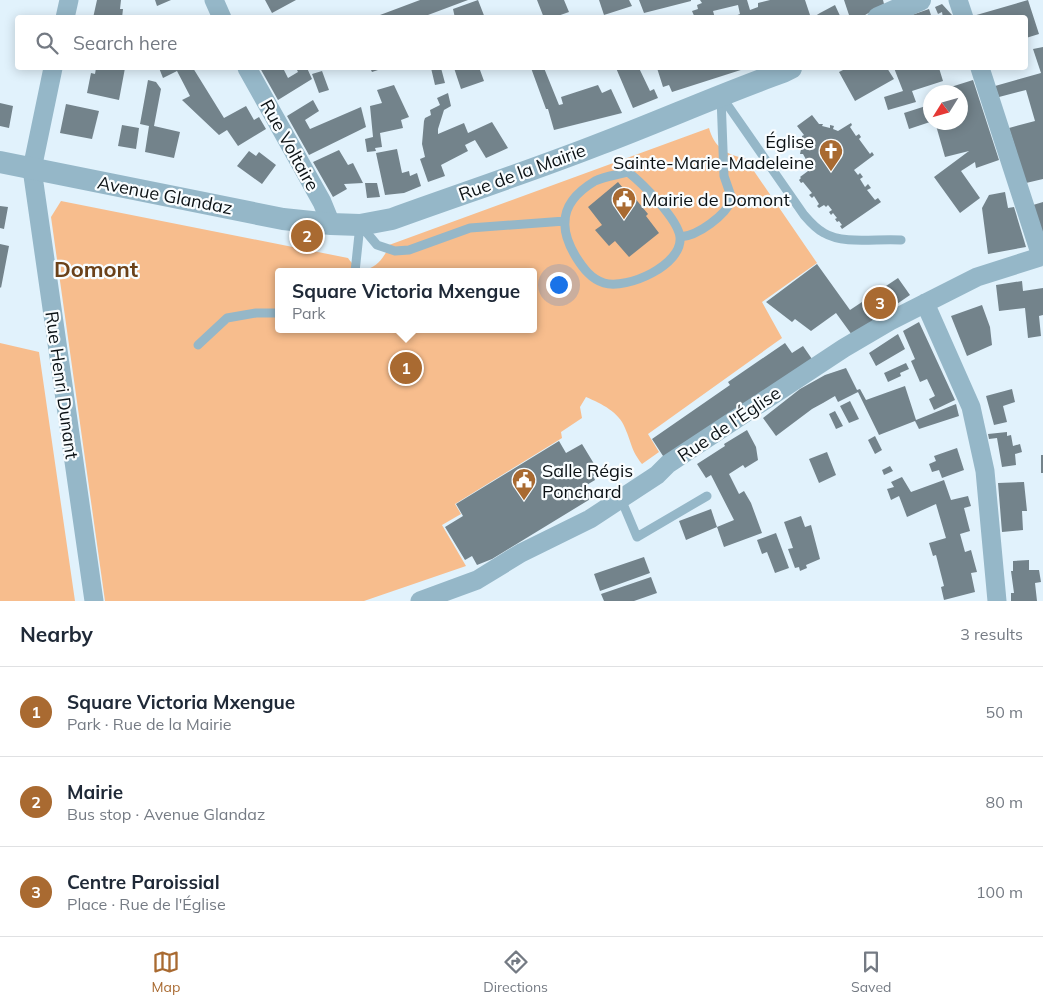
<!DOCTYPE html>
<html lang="en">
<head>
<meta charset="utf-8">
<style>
  body { margin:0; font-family:Mulish,sans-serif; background:#f6f6f7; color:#1f2937 }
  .compass { position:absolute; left:923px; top:85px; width:45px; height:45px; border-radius:50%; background:#fff; box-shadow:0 2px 12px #0003; rotate:233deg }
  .you { position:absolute; left:558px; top:284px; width:18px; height:18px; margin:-12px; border:4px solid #fff; border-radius:50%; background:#1a73e8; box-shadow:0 0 0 8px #1a73e833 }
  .badge { display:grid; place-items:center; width:32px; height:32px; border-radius:50%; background:#a96a31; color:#fff; font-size:16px; font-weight:700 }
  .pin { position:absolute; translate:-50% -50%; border:2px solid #fff; box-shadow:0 1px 5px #0006 }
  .popup { position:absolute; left:275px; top:268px; width:262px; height:65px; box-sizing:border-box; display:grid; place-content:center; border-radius:5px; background:#fff; filter:drop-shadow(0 1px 4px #0005); font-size:16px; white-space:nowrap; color:#747a83 }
  .popup b { font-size:19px; color:#1f2937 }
  .popup::after { content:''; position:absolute; left:50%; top:100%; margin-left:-10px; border:10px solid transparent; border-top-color:#fff }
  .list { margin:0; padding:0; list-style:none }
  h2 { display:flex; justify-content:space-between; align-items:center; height:65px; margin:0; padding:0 20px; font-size:21px }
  h2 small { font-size:16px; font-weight:400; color:#747a83 }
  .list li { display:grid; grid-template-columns:32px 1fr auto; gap:15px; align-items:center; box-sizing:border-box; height:90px; padding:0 20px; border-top:1px solid #e0e1e3 }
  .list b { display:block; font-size:19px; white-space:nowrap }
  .list p { margin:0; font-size:16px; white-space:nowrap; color:#747a83 }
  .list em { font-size:16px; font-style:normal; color:#747a83 }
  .icon { flex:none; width:28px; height:28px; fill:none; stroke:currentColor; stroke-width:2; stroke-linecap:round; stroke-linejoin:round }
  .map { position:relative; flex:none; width:1043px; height:601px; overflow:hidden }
  .search { position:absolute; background:#fff; box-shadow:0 2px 12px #0003; left:15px; right:15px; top:15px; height:55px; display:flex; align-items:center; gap:12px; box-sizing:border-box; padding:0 18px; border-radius:5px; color:#747a83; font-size:19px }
  .sheet { height:335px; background:#fff }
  nav { display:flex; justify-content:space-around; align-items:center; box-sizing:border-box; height:70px; border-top:1px solid #e0e1e3; background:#fff; font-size:14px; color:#747a83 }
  nav a { display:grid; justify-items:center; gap:2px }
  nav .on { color:#a96a31 }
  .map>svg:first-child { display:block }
</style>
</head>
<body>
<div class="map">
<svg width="1043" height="601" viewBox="0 0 1043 601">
  <rect width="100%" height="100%" fill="#e1f2fc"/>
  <path fill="#f7bd8d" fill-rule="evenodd" d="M 709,128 C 714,147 726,155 745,158 L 817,263 L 762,302 L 782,338 L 648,434 L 659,452 L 642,464 C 631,450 632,444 625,428 C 619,412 602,404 586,397 L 580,407 L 582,418 L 561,432 L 562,438 L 455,504 L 461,514 L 442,525 L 466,566 L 364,601 L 105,601 L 51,217 L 61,201 L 348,258 C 363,281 383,264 389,245 ZM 278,272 L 534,272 L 534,329 L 278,329 Z
    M 0,343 L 39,352 L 75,601 L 0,601 Z"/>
  <path fill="#73838b" d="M 97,0 L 121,0 L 120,9 L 123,9 L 122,18 L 93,18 Z
    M 155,0 L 171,0 L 157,6 Z
    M 265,0 L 296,0 L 272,13 Z
    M 420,0 L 468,0 L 420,18 L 372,18 Z
    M 478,0 L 485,18 L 455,18 L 453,9 Z
    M 537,0 L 564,0 L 569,12 L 552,18 L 544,18 Z
    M 599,0 L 629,0 L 632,6 L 604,15 Z
    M 639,0 L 691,0 L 691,1 L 644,13 Z
    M 700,0 L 747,0 L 750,10 L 758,7 L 758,3 L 770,0 L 805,0 L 811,18 L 730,18 L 740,14 L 738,5 L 713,11 L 715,18 L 695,18 L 692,11 L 698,9 L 697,5 L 702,3 Z
    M 844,0 L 883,0 L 884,4 L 860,18 L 850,18 Z
    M 1028,0 L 1039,34 L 1026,38 L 1026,18 L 973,18 L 973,16 Z
    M 942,4 L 952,15 L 953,18 L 943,18 L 942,12 L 938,14 L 935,7 Z
    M 835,5 L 841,18 L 812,18 L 820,13 Z
    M 929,9 L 932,18 L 906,18 L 906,17 Z
    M 1043,47 L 1043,179 L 1026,183 L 1009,128 L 1035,121 L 1026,90 L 999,97 L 995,86 L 1041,73 L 1033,49 Z
    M 96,68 L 125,68 L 119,100 L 87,93 L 91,73 L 95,74 Z
    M 159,68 L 193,68 L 224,118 L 246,106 L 254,120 L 259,117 L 266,129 L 238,146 L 227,130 L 219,135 L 182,100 L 190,96 L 177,71 L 163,78 Z
    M 260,68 L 283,68 L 288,78 L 298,72 L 296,68 L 307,68 L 312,79 L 278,100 Z
    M 370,68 L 384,68 L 372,72 Z
    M 431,68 L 441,68 L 445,83 L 435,85 Z
    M 454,68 L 483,68 L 484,69 L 480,70 L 484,81 L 461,89 Z
    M 531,68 L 544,68 L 559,105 L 563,104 L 561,97 L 598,85 L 602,93 L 611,89 L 622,113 L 554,130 L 548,109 L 546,109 Z
    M 616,68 L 639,68 L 650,91 L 654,89 L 658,98 L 633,108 Z
    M 657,68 L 747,68 L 672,92 L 669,85 L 663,87 Z
    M 847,68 L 887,68 L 894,79 L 855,101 L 839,72 Z
    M 894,68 L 939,68 L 943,81 L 912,91 L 916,102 L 888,110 L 884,97 L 903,91 Z
    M 322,71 L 329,90 L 319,93 L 312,74 Z
    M 148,80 L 156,82 L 161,89 L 154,126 L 180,132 L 174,158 L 145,152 L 149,126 L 140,124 Z
    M 973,80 L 999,160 L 976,168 L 975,162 L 961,171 L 980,198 L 960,213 L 934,177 L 969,151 L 945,157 L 935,122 L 960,122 L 960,92 L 935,92 Z
    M 394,85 L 409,117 L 401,120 L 403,128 L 380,133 L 382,147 L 375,148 L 376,151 L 367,152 L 365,139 L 373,137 L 370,106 L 382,103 L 377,90 Z
    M 448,93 L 451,106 L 444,110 L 438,129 L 438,134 L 464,123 L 468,133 L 492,122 L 508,148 L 486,158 L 475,140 L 465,145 L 468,151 L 441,165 L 445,176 L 428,182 L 420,159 L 425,157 L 422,144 L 424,121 L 425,118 L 431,115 L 430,110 L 440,105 L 437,98 Z
    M 930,98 L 930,122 L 909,129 L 904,113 L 929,105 L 927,99 Z
    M 313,100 L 319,111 L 305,120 L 310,129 L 361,107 L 366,127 L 309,155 L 287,116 Z
    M 0,103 L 13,106 L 9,128 L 0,126 Z
    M 66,104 L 99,111 L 92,139 L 60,133 Z
    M 812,115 L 819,124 L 823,124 L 822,126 L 830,128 L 830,125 L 834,126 L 833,129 L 838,131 L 851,123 L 852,125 L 850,127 L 856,136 L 859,134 L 861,137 L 859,139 L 870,154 L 872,152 L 874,155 L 854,170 L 858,175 L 860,173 L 863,177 L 860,179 L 865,187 L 868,184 L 871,188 L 867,190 L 875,200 L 878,198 L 881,202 L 842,229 L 840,226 L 842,225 L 839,221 L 837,222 L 835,219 L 837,218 L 833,213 L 831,215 L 829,212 L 832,210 L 828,205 L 826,207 L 824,205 L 819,208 L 817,206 L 819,204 L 814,196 L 812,198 L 809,195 L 812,193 L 803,182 L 801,183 L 799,180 L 801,178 L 800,177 L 808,171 L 806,168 L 809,165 L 803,154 L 800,154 L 803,140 L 802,140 L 802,136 L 804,135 L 797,126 Z
    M 122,125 L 139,128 L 136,149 L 118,146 Z
    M 397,149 L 402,173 L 409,171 L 410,176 L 417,173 L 421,186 L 404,193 L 385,195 L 376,153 Z
    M 339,150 L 348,165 L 353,163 L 363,183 L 344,184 L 347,189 L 333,197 L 313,162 Z
    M 249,151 L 256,156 L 259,152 L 276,165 L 262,184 L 237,166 Z
    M 618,182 L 632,199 L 634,197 L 648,214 L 646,216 L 659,233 L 629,257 L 615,241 L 609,246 L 595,230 L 602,225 L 588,207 Z
    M 365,183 L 377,183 L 380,197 L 367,198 Z
    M 1005,192 L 1008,208 L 1014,207 L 1026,247 L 988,254 L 982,208 L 989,195 Z
    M 1043,202 L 1043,237 L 1033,205 Z
    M 0,206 L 8,207 L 4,229 L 0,228 Z
    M 0,244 L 9,246 L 1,288 L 0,287 Z
    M 817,264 L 850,310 L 898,278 L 910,295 L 852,335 L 836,313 L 811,331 L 795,319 L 792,322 L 766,302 Z
    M 1022,281 L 1023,291 L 1043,288 L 1043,315 L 1039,316 L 1041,336 L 1028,338 L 1025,308 L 999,311 L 996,285 Z
    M 982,305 L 990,327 L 992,345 L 967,356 L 951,316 Z
    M 919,322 L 955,400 L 934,410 L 929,399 L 935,396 L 927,379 L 920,382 L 911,361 L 915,359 L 903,331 Z
    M 898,334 L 905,349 L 876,366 L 869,353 Z
    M 785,343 L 792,353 L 803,346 L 812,359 L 665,459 L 652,439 L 730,385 L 728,382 Z
    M 906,363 L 909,369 L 900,373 L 901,376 L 888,382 L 884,373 Z
    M 846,368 L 858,392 L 838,402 L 835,396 L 823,403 L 812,409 L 776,436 L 763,418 L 800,389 L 825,375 Z
    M 905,386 L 916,420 L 956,404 L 959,416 L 919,429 L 915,421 L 879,435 L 857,390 L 860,389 L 866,400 Z
    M 1012,389 L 1015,402 L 1003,406 L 1007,422 L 994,425 L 986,396 Z
    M 850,401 L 859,419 L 849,423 L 840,406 Z
    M 835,411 L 843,426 L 836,429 L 829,414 Z
    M 747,430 L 756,447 L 758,460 L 745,468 L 743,465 L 729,474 L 739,494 L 744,491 L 751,503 L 762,533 L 724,547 L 717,527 L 734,520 L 711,475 L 706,478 L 697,464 L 725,446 L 724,444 Z
    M 1007,432 L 1007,436 L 1011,435 L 1013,446 L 1020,444 L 1022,452 L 1015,454 L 1016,465 L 1002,467 L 997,438 L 989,439 L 988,434 Z
    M 875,436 L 882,450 L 875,454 L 868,440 Z
    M 559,441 L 566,453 L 582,444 L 599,472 L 593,476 L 595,480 L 585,486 L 592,498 L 492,559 L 477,565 L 472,556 L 465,560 L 445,527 L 463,516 L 456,504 Z
    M 957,448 L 964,470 L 942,478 L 939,470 L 932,472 L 929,464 L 936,461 L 934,456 Z
    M 827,452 L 836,475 L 819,483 L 809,459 Z
    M 1041,455 L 1043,455 L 1043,473 L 1041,473 Z
    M 890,466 L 893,471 L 884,475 L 882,470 Z
    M 902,477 L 911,492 L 944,480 L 951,500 L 968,496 L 971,506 L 964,508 L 970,531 L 960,534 L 965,552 L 971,550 L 977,572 L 971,573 L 975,592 L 944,600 L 941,587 L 944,586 L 936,555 L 933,556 L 929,543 L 946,538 L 936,504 L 907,517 L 899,496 L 891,500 L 887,489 L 894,487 L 891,482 Z
    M 1024,482 L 1027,511 L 1022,511 L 1023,530 L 1002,532 L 998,483 Z
    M 711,509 L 717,527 L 686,540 L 679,521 Z
    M 801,516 L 805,527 L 811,525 L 820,559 L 806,565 L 807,568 L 800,571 L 799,567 L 795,568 L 788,549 L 793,548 L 784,522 Z
    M 776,533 L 789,568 L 775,573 L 767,552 L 762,554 L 757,540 Z
    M 644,557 L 650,573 L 600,591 L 594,574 Z
    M 1029,560 L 1029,570 L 1039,570 L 1041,582 L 1035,583 L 1037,601 L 1011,601 L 1011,593 L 1014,593 L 1011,571 L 1013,571 L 1013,561 Z
    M 651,577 L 657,593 L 634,601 L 604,601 L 601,594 Z"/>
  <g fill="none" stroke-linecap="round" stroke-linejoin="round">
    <path stroke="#95b7c8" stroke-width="9" d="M 722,97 L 804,215 C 810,222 816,229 824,233 C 844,245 878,238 901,240
      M 628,172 C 642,183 678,219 680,237 C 683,265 627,290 604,283 C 591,279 583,268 576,257 C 570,247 564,234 565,222 C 565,203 580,190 595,181 C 605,176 618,175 628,172 Z
      M 362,227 L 377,245 L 395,251 L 409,250 L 470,228 L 565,221
      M 680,237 C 698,236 726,215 732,199 L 724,176 L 721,97
      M 355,272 L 360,225
      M 198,345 L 227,318 L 256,313 L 278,313
      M 621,499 L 637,537 L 707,496"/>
    <path stroke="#95b7c8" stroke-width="19" d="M 214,0 L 222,18
      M 958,0 L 964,18
      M 65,18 L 69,0
      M 53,68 L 32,169 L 94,601
      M 247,68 L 322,202 L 331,224
      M 980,68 L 1041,256
      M 925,303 L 971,407 L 985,471 L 997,601
      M 420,601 L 477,580 L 521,553 L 590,519 L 657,475 L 668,464 L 844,348 L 890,321 L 977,277 L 1043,256"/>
    <path stroke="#95b7c8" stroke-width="22" d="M 878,18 L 920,0
      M 0,162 L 283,219 L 331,224 L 360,225 L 392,219 C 461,194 531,171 600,144 C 661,121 721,94 783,72 L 791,68"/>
  </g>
  <defs>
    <g id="church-pin" transform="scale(1.25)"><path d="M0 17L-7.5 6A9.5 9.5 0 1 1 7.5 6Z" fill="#a96a31" stroke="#f9fdff"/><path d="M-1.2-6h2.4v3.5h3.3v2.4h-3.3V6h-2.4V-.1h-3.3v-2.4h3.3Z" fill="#fff"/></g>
    <g id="civic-pin" transform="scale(1.25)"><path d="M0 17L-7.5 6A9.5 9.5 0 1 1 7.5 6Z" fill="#a96a31" stroke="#f9fdff"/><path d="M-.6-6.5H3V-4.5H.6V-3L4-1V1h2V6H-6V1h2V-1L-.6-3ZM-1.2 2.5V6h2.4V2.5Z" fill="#fff"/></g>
  </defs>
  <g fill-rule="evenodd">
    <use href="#church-pin" x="831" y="151"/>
    <use href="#civic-pin" x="624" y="199"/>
    <use href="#civic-pin" x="524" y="480"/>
  </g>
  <g text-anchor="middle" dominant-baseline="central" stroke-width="4.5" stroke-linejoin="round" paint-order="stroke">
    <g font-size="18" fill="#0b1114" stroke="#f9fdff" text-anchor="start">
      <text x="814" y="141" text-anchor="end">Église<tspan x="814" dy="21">Sainte-Marie-Madeleine</tspan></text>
      <text x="642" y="199">Mairie de Domont</text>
      <text x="542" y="470">Salle Régis<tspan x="542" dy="21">Ponchard</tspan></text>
    </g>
    <g font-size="18" fill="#0b1114" stroke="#f9fdff">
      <text transform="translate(290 145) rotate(61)">Rue Voltaire</text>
      <text transform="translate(522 172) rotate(-20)">Rue de la Mairie</text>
      <text transform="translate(165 195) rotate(11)">Avenue Glandaz</text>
      <text transform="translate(62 385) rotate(82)">Rue Henri Dunant</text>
      <text transform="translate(729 424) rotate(-34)">Rue de l'Église</text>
    </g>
    <g font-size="22" font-weight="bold" fill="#6b4119" stroke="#f9fdff">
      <text x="96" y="269">Domont</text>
    </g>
  </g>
</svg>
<svg class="compass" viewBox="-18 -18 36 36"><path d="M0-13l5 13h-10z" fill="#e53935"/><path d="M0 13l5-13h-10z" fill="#747a83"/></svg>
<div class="you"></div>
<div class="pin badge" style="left:406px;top:368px">1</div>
<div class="popup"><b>Square Victoria Mxengue</b>Park</div>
<div class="pin badge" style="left:307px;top:236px">2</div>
<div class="pin badge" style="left:880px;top:303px">3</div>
<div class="search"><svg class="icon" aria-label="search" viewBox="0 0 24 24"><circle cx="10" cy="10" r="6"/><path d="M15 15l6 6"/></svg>Search here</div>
</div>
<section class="sheet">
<h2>Nearby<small>3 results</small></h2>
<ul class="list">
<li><span class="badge">1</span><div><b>Square Victoria Mxengue</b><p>Park · Rue de la Mairie</p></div><em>50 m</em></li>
<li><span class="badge">2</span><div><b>Mairie</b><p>Bus stop · Avenue Glandaz</p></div><em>80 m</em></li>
<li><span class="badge">3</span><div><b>Centre Paroissial</b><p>Place · Rue de l'Église</p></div><em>100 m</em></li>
</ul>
</section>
<nav>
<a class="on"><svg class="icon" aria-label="map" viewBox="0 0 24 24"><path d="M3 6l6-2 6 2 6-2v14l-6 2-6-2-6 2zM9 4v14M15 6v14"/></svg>Map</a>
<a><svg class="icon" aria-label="directions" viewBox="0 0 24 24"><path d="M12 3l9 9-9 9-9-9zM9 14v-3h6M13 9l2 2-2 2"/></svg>Directions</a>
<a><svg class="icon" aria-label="saved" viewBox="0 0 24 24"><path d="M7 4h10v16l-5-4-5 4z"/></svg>Saved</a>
</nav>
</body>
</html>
